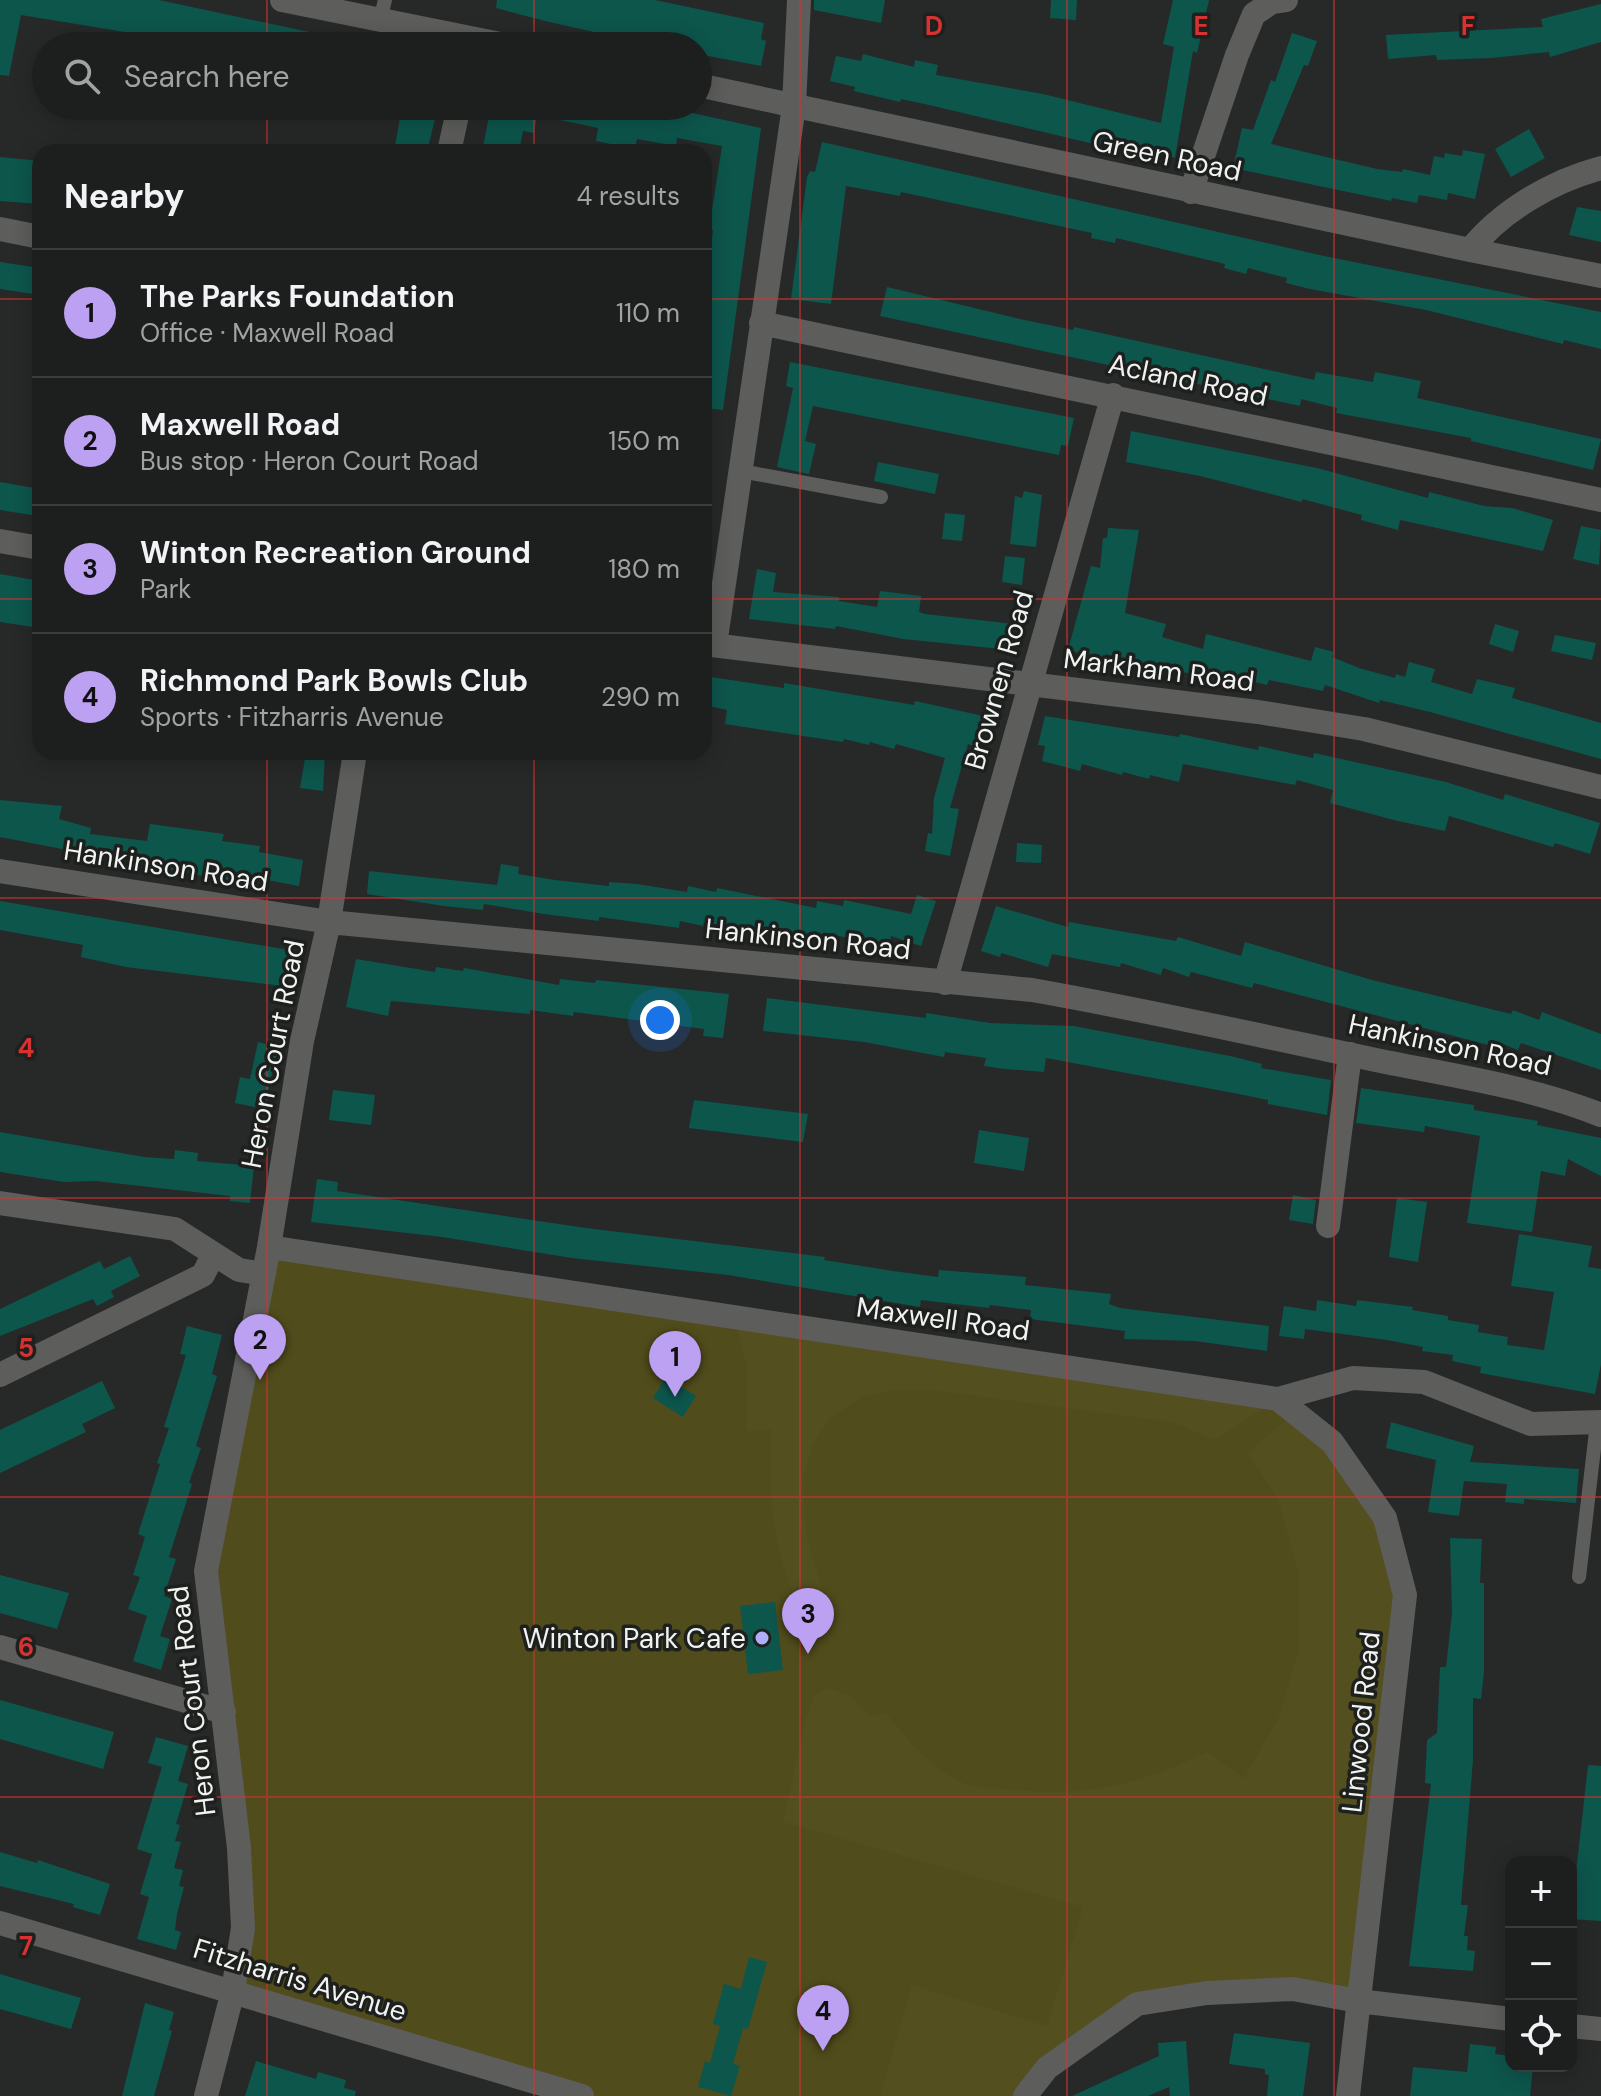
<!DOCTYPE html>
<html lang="en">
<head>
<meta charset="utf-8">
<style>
  body { margin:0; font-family:"DM Sans",sans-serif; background:#2a2c2b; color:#f1f3f6 }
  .controls { position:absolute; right:24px; bottom:24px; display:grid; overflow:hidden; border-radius:16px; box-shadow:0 4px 20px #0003 }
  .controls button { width:72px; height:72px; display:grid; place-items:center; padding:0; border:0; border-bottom:2px solid #3b3d3c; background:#1d1f1e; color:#f1f3f6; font:40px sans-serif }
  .you { position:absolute; left:660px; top:1020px; width:28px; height:28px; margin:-20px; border:6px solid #fff; border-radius:50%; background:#1a73e8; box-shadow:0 0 0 12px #1a73e833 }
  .badge { display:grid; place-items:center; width:52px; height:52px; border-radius:50%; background:#bca0f2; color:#111; font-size:26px; font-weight:700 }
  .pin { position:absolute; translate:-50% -66px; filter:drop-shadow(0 2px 4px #0008) }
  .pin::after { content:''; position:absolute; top:42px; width:28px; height:24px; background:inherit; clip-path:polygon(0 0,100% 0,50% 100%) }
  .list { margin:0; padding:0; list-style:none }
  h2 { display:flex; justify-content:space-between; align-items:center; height:104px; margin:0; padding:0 32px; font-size:34px }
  h2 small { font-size:26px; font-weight:400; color:#a0a2a4 }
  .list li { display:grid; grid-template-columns:52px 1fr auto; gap:24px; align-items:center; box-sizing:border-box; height:128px; padding:0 32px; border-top:2px solid #3b3d3c }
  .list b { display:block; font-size:30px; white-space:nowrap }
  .list p { margin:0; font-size:26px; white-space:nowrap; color:#a0a2a4 }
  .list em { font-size:26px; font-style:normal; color:#a0a2a4 }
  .icon { flex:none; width:44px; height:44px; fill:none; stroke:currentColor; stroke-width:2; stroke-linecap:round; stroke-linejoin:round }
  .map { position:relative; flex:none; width:1601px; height:2096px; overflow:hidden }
  .search { position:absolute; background:#1d1f1e; box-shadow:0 4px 20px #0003; left:32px; top:32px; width:680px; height:88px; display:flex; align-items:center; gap:20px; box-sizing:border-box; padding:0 28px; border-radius:44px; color:#a0a2a4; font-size:30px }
  .panel { position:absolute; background:#1d1f1e; box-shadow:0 4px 20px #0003; left:32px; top:144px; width:680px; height:616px; border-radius:24px }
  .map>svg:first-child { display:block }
</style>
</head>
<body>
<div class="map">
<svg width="1601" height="2096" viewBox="0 0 1601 2096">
  <rect width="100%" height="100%" fill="#272928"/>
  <path fill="#504c1c" d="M 269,1247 L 1291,1400 L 1318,1430 L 1293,1989 L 1137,2004 L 1025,2096 L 582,2096 L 233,1991 L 243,1928 L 206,1571 Z"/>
  <path fill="#544f1e" d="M 735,1318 L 1278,1399 L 1215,1440 L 1171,1422 L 932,1390 L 891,1390 L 861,1398 L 830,1418 L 812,1446 L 803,1480 L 806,1536 L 828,1608 L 802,1615 C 772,1550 768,1501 771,1430 L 747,1431 L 746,1365 Z
    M 1294,1412 L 1385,1518 L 1405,1595 L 1358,2001 L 1293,1989 L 1137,2004 L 1032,2096 L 880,2096 L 912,1985 L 1047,2026 L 1083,1907 L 783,1822 L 806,1717 L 815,1694 L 829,1688 L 849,1695 L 870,1717 L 886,1713 C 909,1742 933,1770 968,1785 C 978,1789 994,1788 1005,1789 C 1084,1797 1137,1786 1207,1752 L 1244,1778 L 1279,1717 L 1299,1648 L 1298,1571 L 1278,1499 L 1248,1453 Z"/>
  <path fill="#0d564c" d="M 0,0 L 159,0 L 333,37 L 332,46 L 159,46 L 136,41 L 137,34 L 21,15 L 9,76 L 0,75 Z
    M 497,0 L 655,0 L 764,23 L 761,39 L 766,41 L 761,66 L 698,54 L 698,46 L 656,46 L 545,21 L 496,8 Z
    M 814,0 L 885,0 L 881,23 L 814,10 Z
    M 1051,0 L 1077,0 L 1076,20 L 1050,18 Z
    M 1173,0 L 1209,0 L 1197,53 L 1193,51 L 1175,158 L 1116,145 L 1116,148 L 1094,144 L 929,105 L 901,99 L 900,102 L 854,91 L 855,87 L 830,81 L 836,56 L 861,61 L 863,54 L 914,67 L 915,60 L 938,65 L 936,75 L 1043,94 L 1161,123 L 1174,47 L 1163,44 Z
    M 1601,4 L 1601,42 L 1550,57 L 1549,52 L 1491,58 L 1437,60 L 1436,55 L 1388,59 L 1386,35 L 1543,27 L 1541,19 Z
    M 1292,33 L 1317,41 L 1308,66 L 1304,65 L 1271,144 L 1377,169 L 1402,172 L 1403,169 L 1430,175 L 1434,156 L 1444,158 L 1445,153 L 1462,156 L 1463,150 L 1485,154 L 1475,199 L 1448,193 L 1447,200 L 1419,195 L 1417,203 L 1392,198 L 1391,201 L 1233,168 L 1242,128 L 1253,130 L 1271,80 L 1275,82 Z
    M 402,106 L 438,106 L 427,152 L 394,152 Z
    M 491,106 L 660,106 L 761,128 L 723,410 L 704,408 L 704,271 L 708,272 L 713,230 L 709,230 L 722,146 L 677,138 L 676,146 L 637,139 L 635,149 L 596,141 L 598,128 L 537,115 L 534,133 L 523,131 L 519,152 L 482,152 Z
    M 1529,129 L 1545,158 L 1511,177 L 1495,149 Z
    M 822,142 L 1324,256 L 1601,312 L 1601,349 L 1564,340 L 1563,344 L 1426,310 L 1310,289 L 1286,283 L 1287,278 L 1248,268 L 1246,274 L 1224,268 L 1225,264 L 1116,238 L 1115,243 L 1091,238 L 1092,233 L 901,192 L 900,196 L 846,186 L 831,304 L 791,299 L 807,177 L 810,171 L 815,172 Z
    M 0,157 L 40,161 L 40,204 L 0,201 Z
    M 1577,207 L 1601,211 L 1601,242 L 1569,235 Z
    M 0,262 L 40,268 L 40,295 L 0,289 Z
    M 887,287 L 1020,319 L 1073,330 L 1074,327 L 1314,380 L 1316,372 L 1373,382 L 1375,372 L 1421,381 L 1417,398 L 1601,439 L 1593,470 L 1471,441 L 1471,438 L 1336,413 L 1337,408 L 1301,399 L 1300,406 L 880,316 Z
    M 790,362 L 1074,418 L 1068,446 L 1061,445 L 1059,455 L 813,406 L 805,441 L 816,444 L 809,474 L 777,467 L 793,388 L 786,386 Z
    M 1131,431 L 1317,468 L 1428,498 L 1429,492 L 1484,506 L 1512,508 L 1553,520 L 1543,551 L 1400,520 L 1398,530 L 1361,520 L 1362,515 L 1302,499 L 1302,502 L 1200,476 L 1126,462 Z
    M 878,462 L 939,474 L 935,494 L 874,481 Z
    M 0,482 L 40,489 L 37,516 L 0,510 Z
    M 1024,491 L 1042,495 L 1036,547 L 1010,544 L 1015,496 L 1022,498 Z
    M 945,513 L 965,515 L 962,541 L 942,539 Z
    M 1581,526 L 1601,530 L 1599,565 L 1573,559 Z
    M 1108,528 L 1139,530 L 1125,613 L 1166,624 L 1162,637 L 1203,649 L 1206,634 L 1311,661 L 1315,647 L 1334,652 L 1332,657 L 1359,668 L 1395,678 L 1396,674 L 1405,677 L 1409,662 L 1435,669 L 1431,682 L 1472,694 L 1477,679 L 1515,688 L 1512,698 L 1601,723 L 1601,759 L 1430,712 L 1380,700 L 1379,703 L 1325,685 L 1323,691 L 1269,680 L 1267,685 L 1215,672 L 1213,679 L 1106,654 L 1104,660 L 1068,650 L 1091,566 L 1100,568 L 1103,538 L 1107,538 Z
    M 1005,556 L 1025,558 L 1022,585 L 1002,582 Z
    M 757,569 L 776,573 L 773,592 L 839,597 L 839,601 L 877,607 L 880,591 L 921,596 L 919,612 L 925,614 L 1014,624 L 1011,650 L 903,639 L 836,626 L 835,629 L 749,619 Z
    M 0,574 L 40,581 L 40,628 L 0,622 Z
    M 1495,624 L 1519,631 L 1513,652 L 1489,644 Z
    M 1555,635 L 1596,643 L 1592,660 L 1551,651 Z
    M 704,676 L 784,688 L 784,683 L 914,705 L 915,701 L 988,717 L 979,748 L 968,744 L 950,808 L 959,809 L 950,856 L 925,851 L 928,833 L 932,834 L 934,798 L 945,758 L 896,744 L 894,749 L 870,742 L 869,745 L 844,739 L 843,742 L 725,724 L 727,710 L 704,705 Z
    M 1045,716 L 1179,737 L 1180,734 L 1258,750 L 1259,746 L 1313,758 L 1314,753 L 1446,782 L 1503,800 L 1505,794 L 1600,823 L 1590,854 L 1555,843 L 1553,847 L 1449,816 L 1445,831 L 1398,821 L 1330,803 L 1333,790 L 1297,780 L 1295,785 L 1183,764 L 1179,782 L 1150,775 L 1149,779 L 1123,772 L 1122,775 L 1082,764 L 1080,771 L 1042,761 L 1045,746 L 1038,745 Z
    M 306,752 L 325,752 L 323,791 L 300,788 Z
    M 0,800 L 62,806 L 59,819 L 91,828 L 90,834 L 147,841 L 150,824 L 224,834 L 222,841 L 260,846 L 259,852 L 303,860 L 299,886 L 256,878 L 256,882 L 223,880 L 0,837 Z
    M 1017,843 L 1042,845 L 1041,863 L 1016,862 Z
    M 501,864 L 519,867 L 518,874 L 555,880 L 609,886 L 609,882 L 637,884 L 687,892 L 688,886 L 716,892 L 717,888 L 816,908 L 817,901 L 843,906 L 844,900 L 911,914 L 917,895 L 936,901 L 921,946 L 891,936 L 889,946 L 834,935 L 832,940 L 800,934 L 798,940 L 704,922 L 703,926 L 680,921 L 679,928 L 599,917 L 599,921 L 544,914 L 484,904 L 483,910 L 444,906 L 367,894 L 369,871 L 497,885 Z
    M 0,901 L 289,950 L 283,986 L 126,967 L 81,957 L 83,945 L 0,930 Z
    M 996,906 L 1068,927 L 1069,922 L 1176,941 L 1178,937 L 1241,956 L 1245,942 L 1372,980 L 1511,1014 L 1513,1010 L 1539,1020 L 1542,1012 L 1601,1034 L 1601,1070 L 1521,1043 L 1518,1050 L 1493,1040 L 1492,1046 L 1254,983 L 1252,988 L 1191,972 L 1189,977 L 1163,968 L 1161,975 L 1121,963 L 1120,967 L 1052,954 L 1048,967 L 1001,953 L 1000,957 L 981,951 Z
    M 356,959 L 435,972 L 436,967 L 463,971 L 464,968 L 559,985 L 560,979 L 595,983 L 596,980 L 729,994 L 723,1038 L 703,1036 L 704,1029 L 574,1012 L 573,1016 L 530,1010 L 530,1014 L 391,1001 L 388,1016 L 346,1007 Z
    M 767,998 L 926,1018 L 926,1013 L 990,1023 L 1074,1026 L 1235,1057 L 1262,1064 L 1261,1068 L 1331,1080 L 1327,1115 L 1268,1104 L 1268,1100 L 1239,1094 L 1046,1058 L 1044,1072 L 1005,1069 L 984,1066 L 986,1058 L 945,1052 L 944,1057 L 864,1042 L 763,1031 Z
    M 258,1042 L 278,1047 L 264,1109 L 235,1103 L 240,1077 L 250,1079 Z
    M 1361,1088 L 1474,1105 L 1474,1110 L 1538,1121 L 1537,1125 L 1601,1138 L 1601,1176 L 1568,1159 L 1565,1176 L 1541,1171 L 1532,1232 L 1467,1223 L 1480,1136 L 1425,1126 L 1424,1132 L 1356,1123 Z
    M 333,1090 L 375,1095 L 371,1125 L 329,1120 Z
    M 694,1100 L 808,1114 L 803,1142 L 689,1128 Z
    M 979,1130 L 1029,1138 L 1024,1171 L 974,1163 Z
    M 0,1132 L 144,1157 L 174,1159 L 175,1150 L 198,1153 L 197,1161 L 254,1166 L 250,1203 L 230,1201 L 230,1196 L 96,1181 L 64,1182 L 0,1172 Z
    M 317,1179 L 338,1182 L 337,1191 L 586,1228 L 825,1257 L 824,1260 L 893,1271 L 938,1277 L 939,1270 L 1026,1277 L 1025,1285 L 1111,1294 L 1109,1304 L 1120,1308 L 1269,1326 L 1267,1351 L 1195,1341 L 1124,1339 L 1125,1331 L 1030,1319 L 1031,1310 L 990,1305 L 989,1308 L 921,1300 L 920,1307 L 728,1275 L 572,1258 L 442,1237 L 311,1222 Z
    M 1293,1195 L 1316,1200 L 1313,1224 L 1289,1220 Z
    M 1397,1198 L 1427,1202 L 1418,1262 L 1389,1257 Z
    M 1519,1234 L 1592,1246 L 1588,1267 L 1601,1269 L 1601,1364 L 1595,1394 L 1480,1373 L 1481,1367 L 1452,1361 L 1453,1355 L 1422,1351 L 1423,1347 L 1387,1340 L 1305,1329 L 1304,1339 L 1279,1336 L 1284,1306 L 1316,1311 L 1317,1300 L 1356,1306 L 1357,1300 L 1413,1307 L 1412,1310 L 1448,1316 L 1448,1320 L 1479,1325 L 1478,1332 L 1508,1337 L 1507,1345 L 1544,1350 L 1554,1292 L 1511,1286 Z
    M 130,1256 L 140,1276 L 111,1291 L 114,1297 L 97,1306 L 93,1299 L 0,1336 L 0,1309 L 100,1261 L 104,1269 Z
    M 187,1326 L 222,1335 L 212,1374 L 217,1376 L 196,1446 L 201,1448 L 189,1483 L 192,1484 L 169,1557 L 176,1559 L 164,1596 L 172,1599 L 160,1636 L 170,1639 L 161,1670 L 133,1661 L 147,1616 L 128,1609 L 140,1577 L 133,1575 L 145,1537 L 138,1534 L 160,1464 L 157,1463 L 169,1428 L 164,1427 L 186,1355 L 180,1354 Z
    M 666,1377 L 696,1396 L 683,1417 L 653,1398 Z
    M 102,1381 L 115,1408 L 82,1424 L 86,1432 L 0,1473 L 0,1430 Z
    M 1391,1422 L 1474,1446 L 1470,1462 L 1579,1469 L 1576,1503 L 1524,1499 L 1524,1504 L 1505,1502 L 1507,1484 L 1464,1481 L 1459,1516 L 1428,1512 L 1436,1460 L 1386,1448 Z
    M 1450,1538 L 1482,1539 L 1480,1583 L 1484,1583 L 1484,1672 L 1481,1699 L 1473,1698 L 1473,1760 L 1461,1905 L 1468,1905 L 1464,1936 L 1468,1936 L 1467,1950 L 1475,1951 L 1473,1971 L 1409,1966 L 1431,1784 L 1425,1783 L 1427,1740 L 1437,1733 L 1440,1667 L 1446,1667 L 1452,1613 Z
    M 0,1575 L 69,1593 L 57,1629 L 0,1613 Z
    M 775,1602 L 783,1670 L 748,1674 L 740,1606 Z
    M 0,1700 L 114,1732 L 103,1769 L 0,1739 Z
    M 156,1737 L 188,1746 L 178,1781 L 188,1784 L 176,1824 L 180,1825 L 175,1841 L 181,1842 L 174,1868 L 183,1870 L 179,1886 L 184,1887 L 177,1914 L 175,1930 L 181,1932 L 176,1950 L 137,1939 L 149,1897 L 140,1894 L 152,1854 L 137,1849 L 162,1767 L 148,1763 Z
    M 1588,1765 L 1601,1766 L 1601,1921 L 1571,1919 L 1571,1890 L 1574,1891 Z
    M 0,1852 L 37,1863 L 38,1860 L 110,1884 L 100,1915 L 73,1907 L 74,1904 L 0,1886 Z
    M 749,1957 L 767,1962 L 748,2029 L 743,2028 L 733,2064 L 740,2066 L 731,2096 L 698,2087 L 705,2061 L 710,2063 L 720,2026 L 713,2024 L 724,1984 L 741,1989 Z
    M 0,1974 L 81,1998 L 71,2029 L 0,2009 Z
    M 145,2003 L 174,2012 L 169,2030 L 172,2031 L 154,2096 L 122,2096 Z
    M 1234,2033 L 1310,2043 L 1303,2096 L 1267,2096 L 1269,2075 L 1265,2074 L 1265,2069 L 1229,2064 Z
    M 1186,2041 L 1190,2096 L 1170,2096 L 1169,2087 L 1148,2096 L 1072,2096 L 1159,2056 L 1158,2043 Z
    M 1470,2044 L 1496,2047 L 1495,2054 L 1511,2056 L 1511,2066 L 1533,2066 L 1530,2096 L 1410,2096 L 1413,2067 L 1467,2072 Z
    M 256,2061 L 316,2079 L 318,2072 L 346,2080 L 344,2088 L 356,2091 L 355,2096 L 245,2096 Z"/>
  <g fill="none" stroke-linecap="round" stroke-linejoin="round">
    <path stroke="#5d5d5c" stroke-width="14" d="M 380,20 L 385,0
      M 741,471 L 881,497
      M 1579,1577 L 1597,1423"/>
    <path stroke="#5d5d5c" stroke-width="24" d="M 282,0 L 510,46
      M 698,85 L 1470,250 C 1501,211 1552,181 1601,168
      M 449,152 L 459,106
      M 1191,192 L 1237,55 L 1254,14 L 1272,2 L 1286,0
      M 0,229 L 40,237
      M 1470,250 L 1601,276
      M 761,323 L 1601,500
      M 0,541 L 40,548
      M 704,644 L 1258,712 L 1364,729 L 1601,787
      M 715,645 L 794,106 L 799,0
      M 0,871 L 329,922 L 1032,990 C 1146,1010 1258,1035 1371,1059 C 1448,1075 1529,1086 1601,1115
      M 945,983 L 1113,395
      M 0,1203 L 175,1229 L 239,1270 L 264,1274
      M 1328,1226 L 1350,1054
      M 269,1247 L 1278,1399 L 1353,1378 L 1424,1382 L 1531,1424 L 1601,1422
      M 0,1375 L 203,1275 L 213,1255
      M 1278,1399 L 1332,1442 L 1385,1518 L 1405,1595 L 1348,2096
      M 0,1647 L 224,1712
      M 0,1923 L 582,2096
      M 1571,2026 L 1601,2029
      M 206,2096 L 233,1991 L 243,1928 L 239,1848 L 206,1571 L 269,1247 L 302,1041 L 329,922 L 355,752
      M 1025,2096 L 1047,2068 L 1137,2004 L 1207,1993 L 1293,1989 L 1358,2001 L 1511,2019"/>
  </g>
  <path fill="none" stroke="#d73232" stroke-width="2" stroke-opacity="0.55" d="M 267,0 L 267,46M 534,0 L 534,46M 800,0 L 800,2096M 1067,0 L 1067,2096M 1334,0 L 1334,2096M 267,106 L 267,152M 534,106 L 534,152M 0,299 L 40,299M 704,299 L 1601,299M 0,599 L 40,599M 704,599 L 1601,599M 267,752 L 267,2096M 534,752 L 534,2096M 0,898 L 1601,898M 0,1198 L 1601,1198M 0,1497 L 1601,1497M 0,1797 L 1601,1797"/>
  <circle fill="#aeaefa" stroke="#1e201e" stroke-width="3" cx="762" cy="1638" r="8"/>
  <g text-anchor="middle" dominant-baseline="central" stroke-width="7" stroke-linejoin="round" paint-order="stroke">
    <g font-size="28" fill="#f1f3f2" stroke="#1e201e">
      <text transform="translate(1167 156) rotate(12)">Green Road</text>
      <text transform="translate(1188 380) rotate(12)">Acland Road</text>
      <text transform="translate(1159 670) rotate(7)">Markham Road</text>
      <text transform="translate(999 680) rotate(-74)">Brownen Road</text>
      <text transform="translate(166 866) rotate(9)">Hankinson Road</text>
      <text transform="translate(808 939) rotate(6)">Hankinson Road</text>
      <text transform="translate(1450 1045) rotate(12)">Hankinson Road</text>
      <text transform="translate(273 1054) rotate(-79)">Heron Court Road</text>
      <text transform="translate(943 1319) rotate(8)">Maxwell Road</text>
      <text transform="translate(192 1701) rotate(-97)">Heron Court Road</text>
      <text transform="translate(1361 1722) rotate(-84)">Linwood Road</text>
      <text transform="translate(300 1980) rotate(17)">Fitzharris Avenue</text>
    </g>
    <g font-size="28" fill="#f1f3f2" stroke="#1e201e" text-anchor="end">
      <text x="746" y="1638">Winton Park Cafe</text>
    </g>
  </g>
  <g font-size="26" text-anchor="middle" font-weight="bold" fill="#d73232" stroke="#1e201e" stroke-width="7" stroke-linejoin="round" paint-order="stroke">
    <text x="934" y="35">D</text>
    <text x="1201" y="35">E</text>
    <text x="1468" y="35">F</text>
    <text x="26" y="1057">4</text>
    <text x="26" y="1357">5</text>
    <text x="26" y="1656">6</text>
    <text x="26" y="1955">7</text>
  </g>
</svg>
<div class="controls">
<button>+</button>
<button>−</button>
<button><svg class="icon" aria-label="locate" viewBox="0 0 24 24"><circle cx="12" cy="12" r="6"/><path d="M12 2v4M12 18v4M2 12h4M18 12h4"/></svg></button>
</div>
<div class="you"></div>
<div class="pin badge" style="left:675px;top:1397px">1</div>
<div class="pin badge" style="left:260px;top:1380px">2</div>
<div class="pin badge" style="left:808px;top:1654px">3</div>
<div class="pin badge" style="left:823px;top:2051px">4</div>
<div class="search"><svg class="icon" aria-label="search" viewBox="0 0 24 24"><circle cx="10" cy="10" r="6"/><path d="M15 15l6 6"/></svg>Search here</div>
<section class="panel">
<h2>Nearby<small>4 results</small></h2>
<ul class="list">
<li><span class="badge">1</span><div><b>The Parks Foundation</b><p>Office · Maxwell Road</p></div><em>110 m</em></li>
<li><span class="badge">2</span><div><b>Maxwell Road</b><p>Bus stop · Heron Court Road</p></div><em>150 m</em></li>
<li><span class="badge">3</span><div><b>Winton Recreation Ground</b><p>Park</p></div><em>180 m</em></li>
<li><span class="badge">4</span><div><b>Richmond Park Bowls Club</b><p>Sports · Fitzharris Avenue</p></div><em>290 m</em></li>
</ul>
</section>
</div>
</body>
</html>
